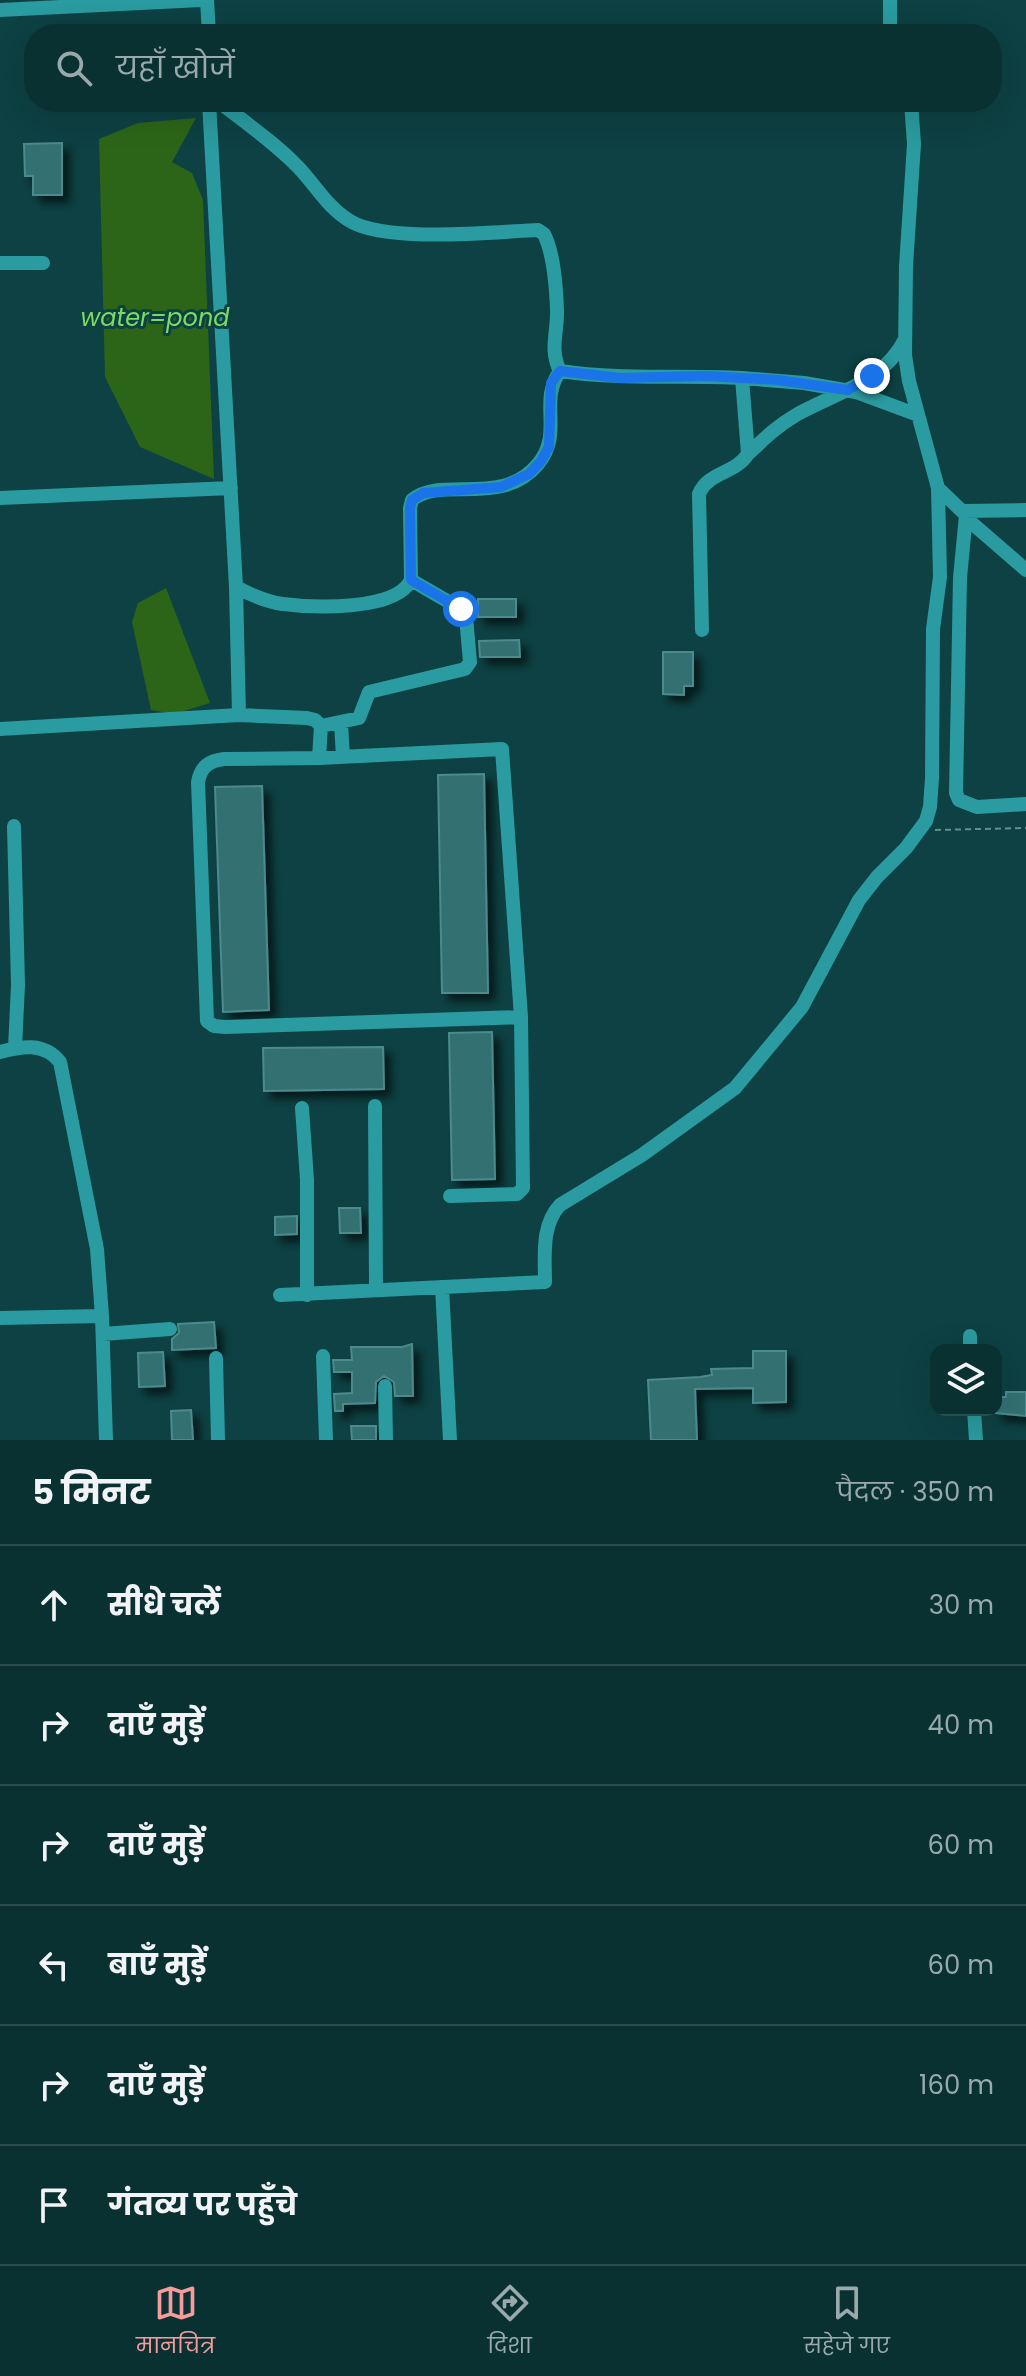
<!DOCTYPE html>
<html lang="hi">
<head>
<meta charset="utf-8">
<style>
  body { margin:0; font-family:Poppins,"Noto Sans Devanagari",sans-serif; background:#13393a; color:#f1f3f6 }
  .controls { position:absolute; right:24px; bottom:24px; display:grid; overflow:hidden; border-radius:16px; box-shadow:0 8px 32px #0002 }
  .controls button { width:72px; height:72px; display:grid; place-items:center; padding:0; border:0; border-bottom:2px solid #2a4c4d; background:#0a3132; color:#f1f3f6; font:40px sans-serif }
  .stop { position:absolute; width:24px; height:24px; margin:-18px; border:6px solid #1a73e8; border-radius:50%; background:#fff }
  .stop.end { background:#1a73e8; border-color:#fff; box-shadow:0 2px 8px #0008 }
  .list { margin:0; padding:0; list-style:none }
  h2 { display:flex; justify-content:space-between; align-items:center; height:104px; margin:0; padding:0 32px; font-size:34px }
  h2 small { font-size:26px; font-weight:400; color:#99a9ac }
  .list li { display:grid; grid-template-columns:52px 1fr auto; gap:24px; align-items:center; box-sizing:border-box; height:120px; padding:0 32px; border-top:2px solid #2a4c4d }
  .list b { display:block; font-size:30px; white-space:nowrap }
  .list em { font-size:26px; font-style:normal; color:#99a9ac }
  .icon { flex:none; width:44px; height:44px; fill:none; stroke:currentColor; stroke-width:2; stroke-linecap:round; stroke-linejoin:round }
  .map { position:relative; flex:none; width:1026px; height:1440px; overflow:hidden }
  .search { position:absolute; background:#0a3132; box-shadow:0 8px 32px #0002; left:24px; right:24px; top:24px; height:88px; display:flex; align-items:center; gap:20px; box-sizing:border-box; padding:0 28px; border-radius:32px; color:#99a9ac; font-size:30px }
  .sheet { height:824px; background:#0a3132 }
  nav { display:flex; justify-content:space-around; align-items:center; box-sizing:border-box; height:112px; border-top:2px solid #2a4c4d; background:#0a3132; font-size:22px; color:#99a9ac }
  nav a { display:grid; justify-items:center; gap:4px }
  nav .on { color:#f59b9c }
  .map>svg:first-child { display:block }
</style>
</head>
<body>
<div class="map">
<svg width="1026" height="1440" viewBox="0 0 1026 1440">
  <defs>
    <filter id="shadow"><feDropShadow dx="7" dy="7" stdDeviation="4" flood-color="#0009"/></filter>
  </defs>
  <rect width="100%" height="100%" fill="#0d4143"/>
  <path fill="#2c6518" d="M 196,118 L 172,162 L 192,173 L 203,200 L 214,479 L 140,447 L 105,377 L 99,139 L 138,123 Z
    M 166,588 L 210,703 L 174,714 L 151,710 L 132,622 L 138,603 Z"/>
  <path fill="#307072" stroke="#4b8a8d" stroke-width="2" filter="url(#shadow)" d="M 62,143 L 62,195 L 33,195 L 33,176 L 25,176 L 24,144 Z
    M 478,599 L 516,599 L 516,617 L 478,617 Z
    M 519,640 L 520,657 L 480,657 L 479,641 Z
    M 663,652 L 693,652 L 693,686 L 684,686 L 684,695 L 663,694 Z
    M 484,774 L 488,993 L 442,993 L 438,775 Z
    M 262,786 L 269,1010 L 223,1012 L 215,787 Z
    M 492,1032 L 495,1179 L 452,1180 L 449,1033 Z
    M 383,1047 L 384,1089 L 264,1091 L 263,1048 Z
    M 339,1208 L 360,1208 L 361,1233 L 340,1233 Z
    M 297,1216 L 297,1234 L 275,1235 L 275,1217 Z
    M 214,1322 L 216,1348 L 172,1350 L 172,1339 L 179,1333 L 178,1324 Z
    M 412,1344 L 413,1396 L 395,1396 L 394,1382 L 384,1376 L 376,1382 L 375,1403 L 343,1404 L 343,1411 L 335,1411 L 334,1394 L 352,1393 L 352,1372 L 334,1372 L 333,1360 L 352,1360 L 351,1347 L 402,1347 Z
    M 753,1351 L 786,1351 L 786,1402 L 753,1403 L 753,1388 L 695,1389 L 697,1440 L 651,1440 L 648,1380 L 700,1377 L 712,1375 L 711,1369 L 753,1368 Z
    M 163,1352 L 165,1386 L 139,1387 L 138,1353 Z
    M 1006,1392 L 1026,1392 L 1026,1416 L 996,1413 L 996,1397 L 1006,1397 Z
    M 191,1410 L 193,1440 L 172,1440 L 171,1411 Z
    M 351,1426 L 376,1426 L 376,1440 L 352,1440 Z"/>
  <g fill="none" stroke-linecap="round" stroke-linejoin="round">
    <path stroke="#648e90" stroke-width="2" stroke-dasharray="6 4" stroke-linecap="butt" d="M 935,830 L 1026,828"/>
    <path stroke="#2a9ba0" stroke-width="14" d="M 207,0 L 209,34
      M 890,0 L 890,34
      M 0,10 L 201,0
      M 209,102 L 236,587 L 239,715 L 307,718 L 315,720 L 321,726 L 359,718 L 369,692 L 465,669 L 470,662 L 466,617 L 461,609 L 411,580
      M 219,102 C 246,123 275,143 299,168 C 316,186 328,208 350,221 C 386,243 494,232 538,230 L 544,234 C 554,254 556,286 557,309 C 558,332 549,349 560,371 C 538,402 564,433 538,464 C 502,508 441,475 412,500 L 410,508 L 411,580 C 396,611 314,608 283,604 C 266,602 251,595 236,587
      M 911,102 L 914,144 L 906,266 L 905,355 L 909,381 L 938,488 L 966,515 L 960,578 L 956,793 L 959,800 L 977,807 L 1026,804
      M 0,263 L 43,263
      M 560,371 C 621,380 681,375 742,378 L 748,454 C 735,474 708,472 699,494 L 702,630
      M 742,378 L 804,383 L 856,392 L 918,415
      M 748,454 C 763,440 777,426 796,415 C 835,393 884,382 905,339
      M 0,498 L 231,488
      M 964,511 L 1026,510
      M 966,518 L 1026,570
      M 341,723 L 343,757
      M 0,729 L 239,715
      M 319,758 L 321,726
      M 14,826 L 18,985 L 15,1048
      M 0,1052 C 22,1046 44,1042 60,1062 L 97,1249 L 102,1316
      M 375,1106 L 376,1290
      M 302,1108 L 307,1180 L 307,1295
      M 450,1196 L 517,1194 L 523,1188 L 521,1017 L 502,749 L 319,758 L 224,759 C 209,761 201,766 198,782 L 207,1021 L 214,1026 L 225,1027 L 521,1017
      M 442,1287 L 450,1440
      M 280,1295 L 545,1282 C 545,1256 541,1225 560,1205 L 642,1155 L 735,1088 L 802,1007 L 859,900 L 877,877 L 906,848 L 926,821 L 930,807 L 932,778 L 933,629 L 940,577 L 938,488
      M 0,1318 L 102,1316 L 106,1440
      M 103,1334 L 170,1329
      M 970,1336 L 970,1350
      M 323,1356 L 326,1440
      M 216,1358 L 218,1440
      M 385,1386 L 386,1440
      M 974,1410 L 976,1440"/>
  </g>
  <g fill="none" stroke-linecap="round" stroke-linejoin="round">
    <path stroke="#1a73e8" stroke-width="10" d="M 461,609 L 411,580 L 410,508 L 412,500 L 423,493 L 501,487 L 529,474 L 541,461 L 549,447 L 551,383 L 560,371 L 620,378 L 707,376 L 778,380 L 848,390 L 872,376"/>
  </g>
  <g text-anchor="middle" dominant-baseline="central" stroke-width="6" stroke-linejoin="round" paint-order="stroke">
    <g font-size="24" font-style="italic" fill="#7cdc60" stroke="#0d4143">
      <text x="155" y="317">water=pond</text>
    </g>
  </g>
</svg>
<div class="controls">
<button><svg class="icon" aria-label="layers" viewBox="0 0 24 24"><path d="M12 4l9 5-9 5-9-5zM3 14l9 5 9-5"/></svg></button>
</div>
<div class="stop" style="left:461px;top:609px"></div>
<div class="stop end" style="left:872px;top:376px"></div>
<div class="search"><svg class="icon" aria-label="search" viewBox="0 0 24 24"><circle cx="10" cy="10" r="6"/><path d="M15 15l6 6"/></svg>यहाँ खोजें</div>
</div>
<section class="sheet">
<h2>5 मिनट<small>पैदल · 350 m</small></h2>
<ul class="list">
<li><svg class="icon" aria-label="ahead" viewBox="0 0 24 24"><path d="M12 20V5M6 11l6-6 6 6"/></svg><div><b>सीधे चलें</b></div><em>30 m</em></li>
<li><svg class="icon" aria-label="right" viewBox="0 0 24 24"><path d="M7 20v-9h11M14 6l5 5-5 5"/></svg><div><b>दाएँ मुड़ें</b></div><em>40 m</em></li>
<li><svg class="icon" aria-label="right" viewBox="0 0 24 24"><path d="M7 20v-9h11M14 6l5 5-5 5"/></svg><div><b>दाएँ मुड़ें</b></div><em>60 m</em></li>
<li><svg class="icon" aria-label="left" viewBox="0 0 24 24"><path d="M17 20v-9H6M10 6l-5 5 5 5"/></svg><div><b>बाएँ मुड़ें</b></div><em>60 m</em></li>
<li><svg class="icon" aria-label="right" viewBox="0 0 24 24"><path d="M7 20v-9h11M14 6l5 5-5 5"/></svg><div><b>दाएँ मुड़ें</b></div><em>160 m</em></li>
<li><svg class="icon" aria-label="arrive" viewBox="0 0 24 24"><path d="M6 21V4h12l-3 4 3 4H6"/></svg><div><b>गंतव्य पर पहुँचे</b></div></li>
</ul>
</section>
<nav>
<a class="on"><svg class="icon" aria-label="map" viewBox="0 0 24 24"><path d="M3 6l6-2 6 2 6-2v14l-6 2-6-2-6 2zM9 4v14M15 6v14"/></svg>मानचित्र</a>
<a><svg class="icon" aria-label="directions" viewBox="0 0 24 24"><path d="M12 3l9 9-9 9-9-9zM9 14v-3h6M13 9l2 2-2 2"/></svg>दिशा</a>
<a><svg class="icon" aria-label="saved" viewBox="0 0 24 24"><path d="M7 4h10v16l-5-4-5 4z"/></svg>सहेजे गए</a>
</nav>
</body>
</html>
